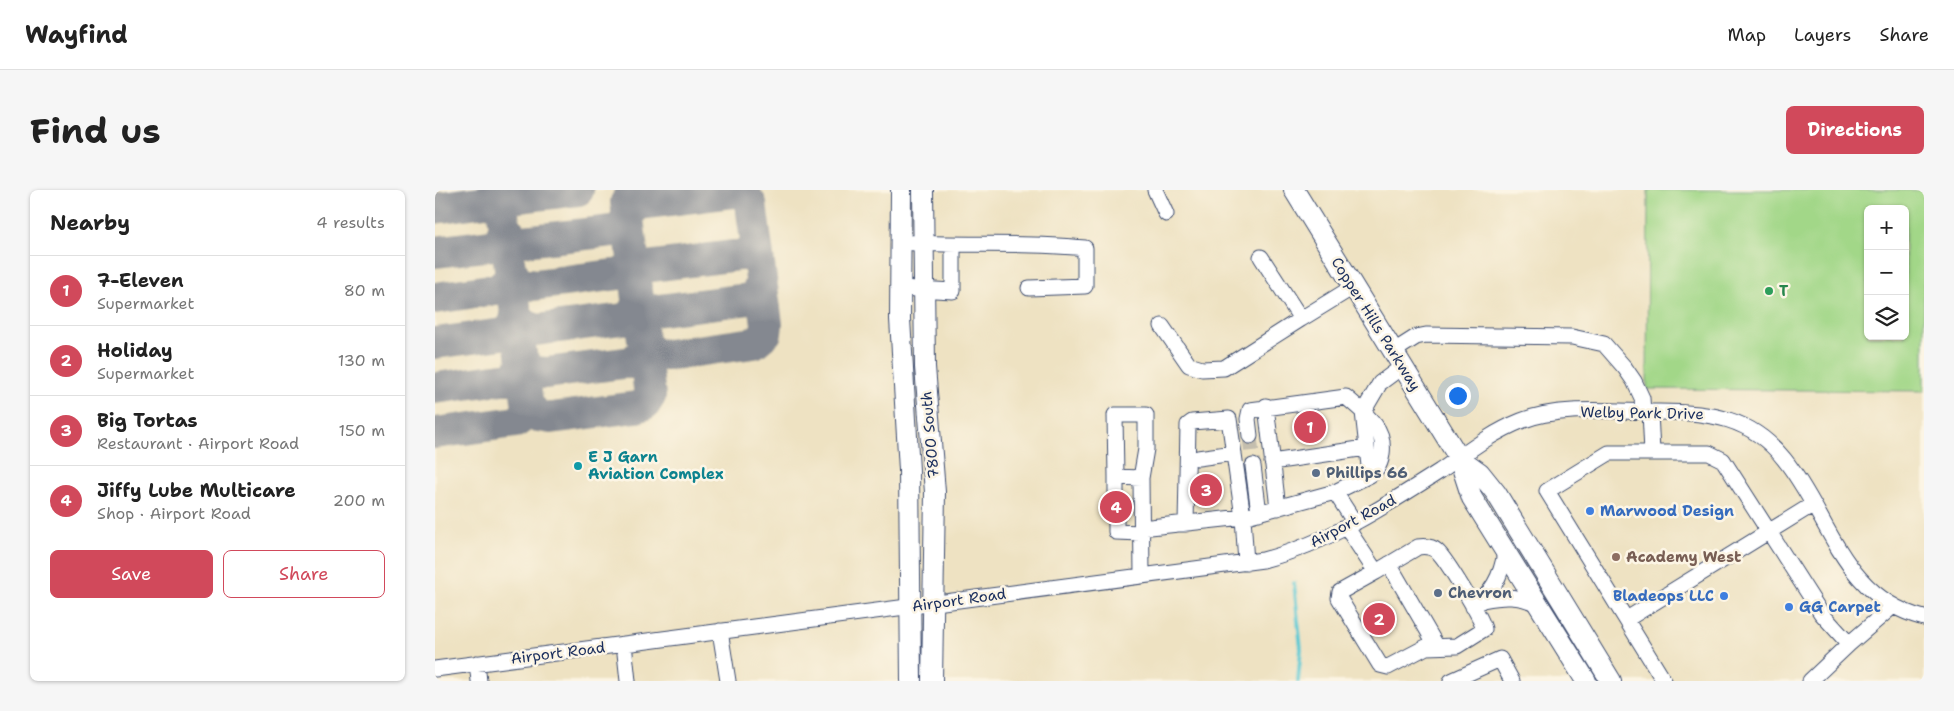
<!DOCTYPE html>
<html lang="en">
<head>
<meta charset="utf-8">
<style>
  body { margin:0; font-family:"Shantell Sans",sans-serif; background:#f6f6f6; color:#222 }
  .controls { position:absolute; right:15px; top:15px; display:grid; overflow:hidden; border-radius:8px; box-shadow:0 1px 4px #0004 }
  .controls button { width:45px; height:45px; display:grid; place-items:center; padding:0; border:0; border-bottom:1px solid #e0e0e0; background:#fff; color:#222; font:25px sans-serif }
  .you { position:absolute; left:1022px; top:205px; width:18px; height:18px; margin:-12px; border:4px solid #fff; border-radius:50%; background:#1a73e8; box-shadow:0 0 0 8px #1a73e833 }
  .badge { display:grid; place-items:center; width:32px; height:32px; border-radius:50%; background:#d1495b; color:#fff; font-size:16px; font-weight:700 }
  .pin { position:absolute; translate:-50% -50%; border:2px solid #fff; box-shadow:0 1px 5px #0006 }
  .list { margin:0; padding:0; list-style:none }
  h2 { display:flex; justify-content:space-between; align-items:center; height:65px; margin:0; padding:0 20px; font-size:21px }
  h2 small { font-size:16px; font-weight:400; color:#767676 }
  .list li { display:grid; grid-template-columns:32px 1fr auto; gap:15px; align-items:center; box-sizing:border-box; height:70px; padding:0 20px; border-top:1px solid #e0e0e0 }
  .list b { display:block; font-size:19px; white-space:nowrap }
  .list p { margin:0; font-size:16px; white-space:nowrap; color:#767676 }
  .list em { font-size:16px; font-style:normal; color:#767676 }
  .actions { display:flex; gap:10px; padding:15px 20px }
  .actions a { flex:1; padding:11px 0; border:1px solid #d1495b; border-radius:8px; text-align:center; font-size:18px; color:#d1495b }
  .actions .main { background:#d1495b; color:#fff }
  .icon { flex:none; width:28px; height:28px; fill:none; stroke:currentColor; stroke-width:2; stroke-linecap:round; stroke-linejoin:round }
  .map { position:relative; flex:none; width:1489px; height:491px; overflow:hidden; border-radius:8px }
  header { display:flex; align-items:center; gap:30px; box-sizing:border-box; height:70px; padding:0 25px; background:#fff; border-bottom:1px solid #e0e0e0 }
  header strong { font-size:24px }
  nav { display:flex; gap:28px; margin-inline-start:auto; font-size:18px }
  .intro { display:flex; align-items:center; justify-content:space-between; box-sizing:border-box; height:120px; padding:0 30px }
  h1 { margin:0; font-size:35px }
  .button { padding:12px 22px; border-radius:8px; background:#d1495b; color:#fff; font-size:18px; font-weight:700 }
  main { display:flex; gap:30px; padding:0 30px }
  aside { flex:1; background:#fff; border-radius:8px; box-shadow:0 1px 4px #0004 }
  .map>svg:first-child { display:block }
</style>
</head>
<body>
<header>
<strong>Wayfind</strong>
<nav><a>Map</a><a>Layers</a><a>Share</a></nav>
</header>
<div class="intro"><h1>Find us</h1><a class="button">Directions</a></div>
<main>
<aside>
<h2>Nearby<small>4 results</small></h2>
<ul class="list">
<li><span class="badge">1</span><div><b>7-Eleven</b><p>Supermarket</p></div><em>80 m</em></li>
<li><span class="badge">2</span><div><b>Holiday</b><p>Supermarket</p></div><em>130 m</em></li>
<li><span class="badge">3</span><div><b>Big Tortas</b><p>Restaurant · Airport Road</p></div><em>150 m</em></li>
<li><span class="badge">4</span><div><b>Jiffy Lube Multicare</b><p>Shop · Airport Road</p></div><em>200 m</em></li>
</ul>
<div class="actions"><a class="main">Save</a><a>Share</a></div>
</aside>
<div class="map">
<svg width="1489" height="491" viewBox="0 0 1489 491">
  <rect width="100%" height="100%" fill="#fcf5e5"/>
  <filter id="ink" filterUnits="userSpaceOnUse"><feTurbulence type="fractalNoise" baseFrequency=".02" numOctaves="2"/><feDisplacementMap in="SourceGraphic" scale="10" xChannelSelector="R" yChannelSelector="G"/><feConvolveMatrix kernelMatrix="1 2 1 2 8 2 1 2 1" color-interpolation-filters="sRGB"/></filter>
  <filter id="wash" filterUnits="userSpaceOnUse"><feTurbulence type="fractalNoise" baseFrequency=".0096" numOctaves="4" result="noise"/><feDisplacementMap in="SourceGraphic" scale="20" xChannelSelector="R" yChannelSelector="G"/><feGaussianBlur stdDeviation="1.12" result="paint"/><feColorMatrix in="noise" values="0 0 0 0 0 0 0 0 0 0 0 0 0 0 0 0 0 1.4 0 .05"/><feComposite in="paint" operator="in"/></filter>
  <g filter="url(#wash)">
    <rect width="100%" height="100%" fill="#eee2c2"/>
    <path fill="#a2d788" stroke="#5e8373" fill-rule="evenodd" d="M 1213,0 L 1489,0 L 1489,201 L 1212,199 ZM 1433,19 L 1470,19 L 1470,146 L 1433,146 Z"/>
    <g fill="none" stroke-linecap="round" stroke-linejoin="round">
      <path stroke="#5bc8d2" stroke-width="4" d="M 859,393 L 866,459 L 863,491"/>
      <path stroke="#848890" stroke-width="32" d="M 68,0 L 75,6 L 84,7 L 143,0
        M 0,18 L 51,11 L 58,7 L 62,0
        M 0,62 L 57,55 L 65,49 L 70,36
        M 76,80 L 83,91 L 99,95 L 185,84 L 194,79 L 198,70 L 204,75 L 210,77 L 313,64 L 324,74
        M 0,108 L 62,99 L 72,92 L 76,80
        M 82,125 L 88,134 L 101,140 L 188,129 L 198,124 L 204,112 L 211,120 L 217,121 L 314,109 L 323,102 L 326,91
        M 0,153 L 68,144 L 77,138 L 82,125
        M 0,198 L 75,188 L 82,184 L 88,172 L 99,182 L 111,183 L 197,172 L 206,164 L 210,156 L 220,164 L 232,165 L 319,153 L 331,143 L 332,134 L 316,14 L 308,4 L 299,2 L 205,14 C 192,21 191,37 177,41 L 89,51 L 79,48 L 70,36
        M 93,215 L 103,226 L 116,228 L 201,217 L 210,214 L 215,206 L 191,12
        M 0,243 L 81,232 L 89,226 L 93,218 L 65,0"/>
    </g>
  </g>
  <g filter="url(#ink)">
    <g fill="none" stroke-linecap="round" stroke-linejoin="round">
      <path stroke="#c4beae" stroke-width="15" stroke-dasharray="15 8" stroke-linecap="butt" d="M 815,246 L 818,276"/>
      <g stroke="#3b4a6d" stroke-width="17">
        <path id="minor" d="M 720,0 L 731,24
          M 465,52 C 527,57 589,51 650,58 L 650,96 L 594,98
          M 826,67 L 866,129 L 918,97
          M 465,98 L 518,101 L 518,55
          M 727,136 L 754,175 L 767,179 L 789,178 L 866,129
          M 959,161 L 981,147 L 991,145 L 1137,147 L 1169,154 L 1190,178 L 1199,191 L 1207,208 L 1208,222
          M 831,216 L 843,318
          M 1215,222 L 1217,262
          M 815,246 L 813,229 L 815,220 L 911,207 C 921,216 932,224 940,235 C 951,249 950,275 935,285
          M 763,268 L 799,263
          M 837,272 L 931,258
          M 818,276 L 824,323
          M 681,287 L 681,342 L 706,343
          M 706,288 L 681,287 L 680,225 L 711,225 L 711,259 L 706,288 L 707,386
          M 900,302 L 935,285 L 928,222 L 945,193 L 968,176
          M 751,334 L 753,235 L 757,232 L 794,229 L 808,327 L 900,302 L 920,333
          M 706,338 L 808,327 L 811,373
          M 912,338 L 941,382 L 983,357 C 990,356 996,356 1002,361 C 1011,369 1047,428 1049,439 L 1022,456 L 991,457 L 953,477 L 945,475 L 904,408 L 905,402 L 941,382
          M 954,374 L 1001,455
          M 1048,410 C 1068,406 1084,405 1102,414
          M 1038,417 C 1057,404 1067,384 1070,362
          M 1192,429 L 1377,315
          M 285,441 L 293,491
          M 189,454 L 193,491
          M 1414,454 L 1458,416
          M 42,473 L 44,491
          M 0,479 L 828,370 C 893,353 949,317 1005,281 C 1031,263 1056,243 1086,231 C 1125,215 1182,222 1224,222 C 1274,222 1316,227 1349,269 C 1395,326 1407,407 1489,428
          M 1016,491 L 1065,469 L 1077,491
          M 1229,491 L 1112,301 L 1174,263 L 1274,263 L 1288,270 L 1386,423 L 1414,454 L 1375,491"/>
      </g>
      <g stroke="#3b4a6d" stroke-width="22">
        <path id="major" d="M 466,0 L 465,129 L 474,280 L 476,491
          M 488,0 L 490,177 L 500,302 L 497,491
          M 859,0 L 1024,268 L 1037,308 L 1151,491
          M 1024,268 L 1045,283 L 1061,303 L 1176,491"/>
      </g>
      <use href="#minor" stroke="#fff" stroke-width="15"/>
      <use href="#major" stroke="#fff" stroke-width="20"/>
    </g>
  </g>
  <circle fill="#2e9e5b" stroke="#fcf5e5" stroke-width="2" cx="1334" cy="101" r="5"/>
  <circle fill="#0f9aa8" stroke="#fcf5e5" stroke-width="2" cx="143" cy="276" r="5"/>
  <g fill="#5c6f8a" stroke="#fcf5e5" stroke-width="2">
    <circle cx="881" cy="283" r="5"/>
    <circle cx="1003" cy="403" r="5"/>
  </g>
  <g fill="#3f7fe0" stroke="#fcf5e5" stroke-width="2">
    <circle cx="1155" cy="321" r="5"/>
    <circle cx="1289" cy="406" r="5"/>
    <circle cx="1354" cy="417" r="5"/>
  </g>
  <circle fill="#8d6e63" stroke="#fcf5e5" stroke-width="2" cx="1181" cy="367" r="5"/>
  <g text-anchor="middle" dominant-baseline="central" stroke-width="5" stroke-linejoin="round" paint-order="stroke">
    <g font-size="15" font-weight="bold" fill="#27864d" stroke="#fcf5e5" text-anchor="start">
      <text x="1344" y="101">T</text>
    </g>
    <g font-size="15" fill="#1b2f5e" stroke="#fcf5e5">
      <text transform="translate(941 134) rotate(58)">Copper Hills Parkway</text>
      <text transform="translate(1207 223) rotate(1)">Welby Park Drive</text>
      <text transform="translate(495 245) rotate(-95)">7800 South</text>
      <text transform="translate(918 331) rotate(-28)">Airport Road</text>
      <text transform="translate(524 410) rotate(-8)">Airport Road</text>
      <text transform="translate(123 463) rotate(-7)">Airport Road</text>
    </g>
    <g font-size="15" font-weight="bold" fill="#0d838f" stroke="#fcf5e5" text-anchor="start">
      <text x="153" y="267">E J Garn<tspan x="153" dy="17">Aviation Complex</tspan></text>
    </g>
    <g font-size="15" font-weight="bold" fill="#4e5e75" stroke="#fcf5e5" text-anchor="start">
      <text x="891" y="283">Phillips 66</text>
      <text x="1013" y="403">Chevron</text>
    </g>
    <g font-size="15" font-weight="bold" fill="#366cbe" stroke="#fcf5e5" text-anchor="start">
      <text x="1165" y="321">Marwood Design</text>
      <text x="1279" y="406" text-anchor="end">Bladeops LLC</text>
      <text x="1364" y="417">GG Carpet</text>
    </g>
    <g font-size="15" font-weight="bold" fill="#785e54" stroke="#fcf5e5" text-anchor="start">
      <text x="1191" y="367">Academy West</text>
    </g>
  </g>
</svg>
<div class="controls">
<button>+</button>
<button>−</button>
<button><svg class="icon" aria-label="layers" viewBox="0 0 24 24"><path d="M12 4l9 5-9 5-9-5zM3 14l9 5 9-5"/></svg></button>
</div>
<div class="you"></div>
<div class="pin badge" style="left:875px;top:237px">1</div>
<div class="pin badge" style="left:944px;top:429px">2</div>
<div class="pin badge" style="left:771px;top:300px">3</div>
<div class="pin badge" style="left:681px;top:317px">4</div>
</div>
</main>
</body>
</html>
